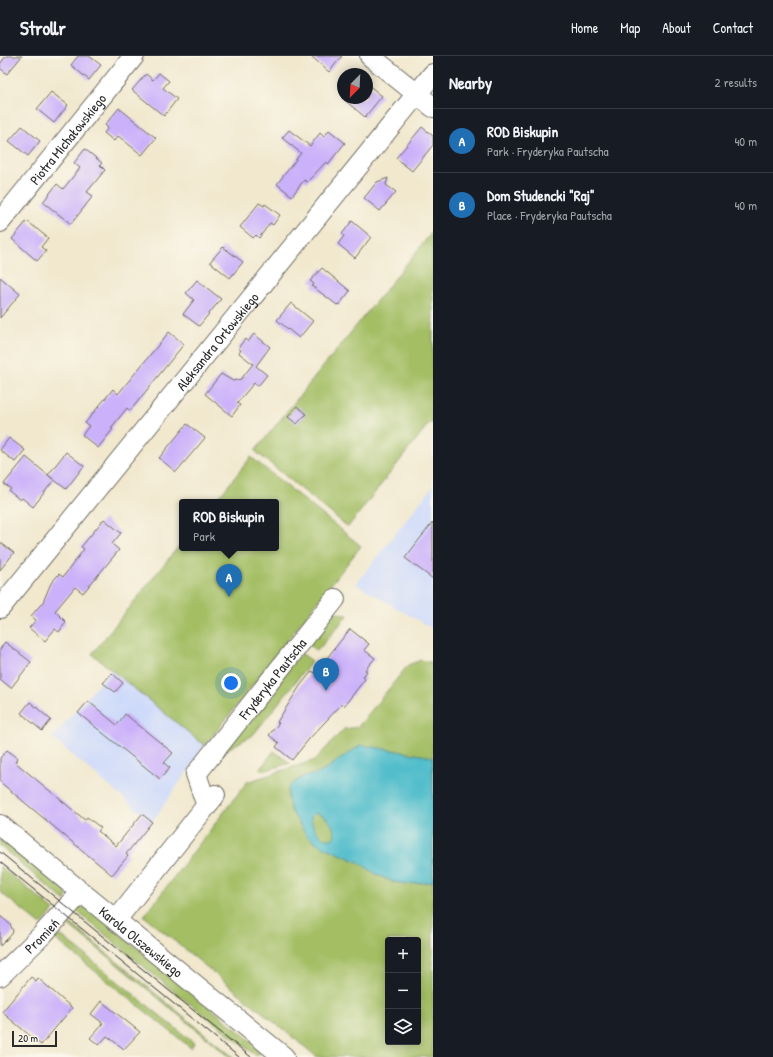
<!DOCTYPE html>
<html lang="en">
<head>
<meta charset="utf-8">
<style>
  body { margin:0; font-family:"Patrick Hand",sans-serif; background:#20242c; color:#f1f3f6 }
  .controls { position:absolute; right:12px; bottom:12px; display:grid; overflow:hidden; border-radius:4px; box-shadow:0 2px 10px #0003 }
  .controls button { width:36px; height:36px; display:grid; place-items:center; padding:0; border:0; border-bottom:1px solid #363941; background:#171b24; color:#f1f3f6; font:20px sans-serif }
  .compass { position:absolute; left:337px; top:12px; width:36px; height:36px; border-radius:50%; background:#171b24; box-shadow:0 2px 10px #0003; rotate:204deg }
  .scale { position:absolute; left:12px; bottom:10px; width:45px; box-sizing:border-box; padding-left:4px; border:2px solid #2b2b2b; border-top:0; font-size:11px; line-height:14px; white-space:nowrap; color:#2b2b2b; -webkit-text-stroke:3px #fbf7ec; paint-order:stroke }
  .you { position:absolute; left:231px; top:627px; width:14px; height:14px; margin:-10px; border:3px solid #fff; border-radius:50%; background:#1a73e8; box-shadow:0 0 0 6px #1a73e833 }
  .badge { display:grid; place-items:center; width:26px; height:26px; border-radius:50%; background:#1f6fb2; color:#fff; font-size:13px; font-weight:700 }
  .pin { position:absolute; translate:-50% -33px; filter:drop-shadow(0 1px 2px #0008) }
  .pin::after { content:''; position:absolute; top:21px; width:14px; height:12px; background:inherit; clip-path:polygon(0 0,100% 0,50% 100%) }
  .popup { position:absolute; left:179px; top:443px; width:100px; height:52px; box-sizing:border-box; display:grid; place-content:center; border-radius:4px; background:#171b24; filter:drop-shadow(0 1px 3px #0005); font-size:13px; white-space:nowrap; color:#9ea1a6 }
  .popup b { font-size:15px; color:#f1f3f6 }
  .popup::after { content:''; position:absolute; left:50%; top:100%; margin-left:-8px; border:8px solid transparent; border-top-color:#171b24 }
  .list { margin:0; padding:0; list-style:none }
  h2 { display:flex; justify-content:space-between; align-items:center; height:52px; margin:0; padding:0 16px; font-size:17px }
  h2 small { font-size:13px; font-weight:400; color:#9ea1a6 }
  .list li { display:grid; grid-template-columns:26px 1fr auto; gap:12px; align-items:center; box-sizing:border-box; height:64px; padding:0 16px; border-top:1px solid #363941 }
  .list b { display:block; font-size:15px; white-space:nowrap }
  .list p { margin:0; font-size:13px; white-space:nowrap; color:#9ea1a6 }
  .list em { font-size:13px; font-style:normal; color:#9ea1a6 }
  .icon { flex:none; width:22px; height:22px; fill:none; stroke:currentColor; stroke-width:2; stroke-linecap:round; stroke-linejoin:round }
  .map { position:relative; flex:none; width:433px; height:1001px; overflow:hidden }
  header { display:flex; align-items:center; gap:24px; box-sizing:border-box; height:56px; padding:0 20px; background:#171b24; border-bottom:1px solid #363941 }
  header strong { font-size:19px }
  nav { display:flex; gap:22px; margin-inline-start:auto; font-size:14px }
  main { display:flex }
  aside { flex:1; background:#171b24 }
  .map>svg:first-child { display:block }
</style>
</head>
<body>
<header>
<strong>Strollr</strong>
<nav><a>Home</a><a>Map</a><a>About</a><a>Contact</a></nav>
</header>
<main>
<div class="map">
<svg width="433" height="1001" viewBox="0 0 433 1001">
  <rect width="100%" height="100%" fill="#fbf7ec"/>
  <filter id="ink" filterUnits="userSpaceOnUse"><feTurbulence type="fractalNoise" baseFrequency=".025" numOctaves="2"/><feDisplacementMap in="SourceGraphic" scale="8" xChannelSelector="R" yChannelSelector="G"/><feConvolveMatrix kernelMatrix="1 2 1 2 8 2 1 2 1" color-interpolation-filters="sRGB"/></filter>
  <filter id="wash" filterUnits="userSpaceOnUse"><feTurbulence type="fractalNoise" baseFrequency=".012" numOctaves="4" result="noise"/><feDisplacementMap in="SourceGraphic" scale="16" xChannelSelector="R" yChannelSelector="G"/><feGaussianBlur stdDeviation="0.9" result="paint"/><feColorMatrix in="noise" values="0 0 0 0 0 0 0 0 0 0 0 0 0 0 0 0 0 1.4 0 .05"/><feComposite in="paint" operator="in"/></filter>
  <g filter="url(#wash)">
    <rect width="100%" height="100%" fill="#f1e8ce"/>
    <path fill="#cedafa" d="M 433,430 L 433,573 L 356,528 Z
      M 111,614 L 205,690 L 152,766 L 52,682 Z"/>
    <path fill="#a3be64" stroke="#677448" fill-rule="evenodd" d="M 433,175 L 433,368 L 430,366 L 348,471 L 255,395 Z
      M 251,401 L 361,490 L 205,690 L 92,598 L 182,486 L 182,492 L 276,492 L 276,446 L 215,446 Z
      M 338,557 L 348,559 L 317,595 L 307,587 L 332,558 Z
      M 301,597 L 312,605 L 253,679 L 222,696 Z
      M 421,604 L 433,607 L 433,1001 L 317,1001 L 144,860 L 247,726 L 315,704 L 344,673 L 358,671 L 408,609 ZM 388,884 L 418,884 L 418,986 L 388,986 Z
      M 274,695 L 290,707 L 264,715 L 260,713 Z
      M 0,779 L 66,835 L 67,838 L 65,845 L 0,790 Z
      M 0,810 L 54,854 L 41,869 L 0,836 Z
      M 79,851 L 88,852 L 262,994 L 257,1000 L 172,934 L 74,853 Z
      M 65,863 L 233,1001 L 230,1001 L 64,865 Z
      M 58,879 L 63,881 L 194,987 L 191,992 L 54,882 Z"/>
    <path fill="#52becb" stroke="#3e747b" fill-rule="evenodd" d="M 361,689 L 433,701 L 433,826 L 407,828 L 393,826 L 374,817 L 360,807 L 320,789 L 307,780 L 291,755 L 288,744 L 288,733 L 293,727 L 303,721 L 320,717 ZM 315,757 C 327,760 333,767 335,779 L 332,783 L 324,783 C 317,776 312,771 311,761 Z"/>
    <g id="blocks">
      <path fill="#cbb0fa" d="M 6,0 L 22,0 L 7,18 L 0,12 L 0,8 Z
        M 78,0 L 89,0 L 101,9 L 89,24 L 71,9 Z
        M 311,0 L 342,0 L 329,16 Z
        M 159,17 L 169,25 L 163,32 L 177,43 L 164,60 L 132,34 L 146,18 L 153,24 Z
        M 367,28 L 382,40 L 365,61 L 342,42 L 367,42 Z
        M 51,36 L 68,49 L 54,67 L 37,53 Z
        M 119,52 L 156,82 L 142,99 L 118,80 L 114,85 L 104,77 L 108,72 L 105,69 Z
        M 22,70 L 40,85 L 28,100 L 9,85 Z
        M 422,71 L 433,80 L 433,89 L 412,115 L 396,102 Z
        M 289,74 L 310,90 L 320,77 L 324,81 L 329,74 L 345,87 L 328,108 L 326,106 L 307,126 L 304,124 L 292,140 L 277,128 L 301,97 L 282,82 Z
        M 85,93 L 102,107 L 100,109 L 105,114 L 87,136 L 93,140 L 71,168 L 43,146 L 57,128 L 63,133 L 80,112 L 74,107 Z
        M 388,122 L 386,129 L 396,136 L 380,155 L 364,142 L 377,126 Z
        M 259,147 L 264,150 L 265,148 L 280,159 L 273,169 L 270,167 L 259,182 L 256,179 L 253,182 L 240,171 Z
        M 27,165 L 48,182 L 41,191 L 46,195 L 37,205 L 12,183 Z
        M 352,165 L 371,181 L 355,202 L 338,188 L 344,180 L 342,178 Z
        M 223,191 L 243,206 L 230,222 L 210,206 Z
        M 322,212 L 350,235 L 339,249 L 338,248 L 337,249 L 312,230 L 314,228 L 310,225 Z
        M 0,221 L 20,238 L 0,262 Z
        M 197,224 L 221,243 L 199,270 L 183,258 L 194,244 L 186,237 Z
        M 291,247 L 313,265 L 299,282 L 277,264 Z
        M 169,276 L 184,288 L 130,355 L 127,352 L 111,372 L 113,373 L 98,392 L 82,379 L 89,370 L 85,367 L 113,333 L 118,338 Z
        M 254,278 L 270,291 L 256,310 L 267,319 L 258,330 L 254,327 L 237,347 L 240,349 L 232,360 L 205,338 L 221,318 L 233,325 L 241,323 L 253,308 L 239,297 L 241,294 L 238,292 L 245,283 L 248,286 Z
        M 297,350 L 306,358 L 297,368 L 288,361 Z
        M 187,368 L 205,382 L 176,416 L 159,402 Z
        M 9,382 L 25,394 L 15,406 L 0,394 Z
        M 66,396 L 84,410 L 66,433 L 48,419 Z
        M 26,401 L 54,424 L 33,451 L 22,442 L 20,444 L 9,435 L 11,433 L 4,428 Z
        M 104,463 L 121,477 L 112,488 L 119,494 L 83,537 L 75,531 L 55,555 L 66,566 L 59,576 L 55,573 L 45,585 L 29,572 L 36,564 L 31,560 L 43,546 L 51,527 L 59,518 L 63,521 L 84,493 L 81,491 Z
        M 433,466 L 433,523 L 405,502 Z
        M 0,486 L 14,497 L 0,514 Z
        M 350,573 L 369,588 L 364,594 L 375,602 L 365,614 L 367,615 L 363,621 L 365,623 L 344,650 L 342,648 L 309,683 L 292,704 L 276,691 L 279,687 L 269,679 L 279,667 L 277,666 L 300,630 L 312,615 L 315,617 Z
        M 5,586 L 31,606 L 11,632 L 0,623 L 0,593 Z
        M 112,617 L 123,627 L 115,636 L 103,627 Z
        M 88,645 L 117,669 L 125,658 L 173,697 L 164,707 L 170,712 L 160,723 L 78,657 Z
        M 30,646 L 51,664 L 42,675 L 21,657 Z
        M 7,694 L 18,702 L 15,706 L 85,764 L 87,761 L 101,772 L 98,775 L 116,790 L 142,758 L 152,766 L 126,798 L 128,800 L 112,819 L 0,726 L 0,702 Z
        M 0,860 L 10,868 L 13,875 L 12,878 L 0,890 Z
        M 31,921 L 36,925 L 38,922 L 72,952 L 41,989 L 2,956 Z
        M 101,945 L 140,976 L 124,993 L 107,980 L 99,989 L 90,982 L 103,967 L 91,958 Z"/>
    </g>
  </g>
  <g filter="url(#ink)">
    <use href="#blocks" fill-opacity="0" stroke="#706d64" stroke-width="1"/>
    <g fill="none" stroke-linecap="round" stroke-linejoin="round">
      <g stroke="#706d64" stroke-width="22">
        <g id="minor">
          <path d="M 370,0 L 433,51"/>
          <path id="s1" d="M 0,166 L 134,0"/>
          <path id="s2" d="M 0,552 L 433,18"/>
          <path id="s3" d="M 207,750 L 196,718 L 335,543"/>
          <path id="s4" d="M 0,769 L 81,836 L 284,1001"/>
          <path d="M 116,864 L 215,739"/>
          <path id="s5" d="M 0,920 L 42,879 L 81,836"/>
        </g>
      </g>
      <use href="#minor" stroke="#fff" stroke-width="20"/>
      <path stroke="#2b2b2b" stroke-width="1" d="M 0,796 L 135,907 L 251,1001
        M 0,806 L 239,1001"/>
    </g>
  </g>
  <g text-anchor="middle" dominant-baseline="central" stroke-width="3.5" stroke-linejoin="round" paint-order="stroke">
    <g font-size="14" fill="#2b2b2b" stroke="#fbf7ec">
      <text stroke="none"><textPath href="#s1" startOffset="107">Piotra Michałowskiego</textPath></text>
      <text stroke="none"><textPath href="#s2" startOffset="344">Aleksandra Orłowskiego</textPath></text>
      <text stroke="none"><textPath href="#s3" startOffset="156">Fryderyka Pautscha</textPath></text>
      <text stroke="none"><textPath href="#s5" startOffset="58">Promień</textPath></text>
      <text stroke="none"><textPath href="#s4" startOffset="183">Karola Olszewskiego</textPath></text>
    </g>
  </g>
</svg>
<div class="controls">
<button>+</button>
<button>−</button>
<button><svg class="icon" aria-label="layers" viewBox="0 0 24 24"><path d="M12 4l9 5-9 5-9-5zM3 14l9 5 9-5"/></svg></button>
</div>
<svg class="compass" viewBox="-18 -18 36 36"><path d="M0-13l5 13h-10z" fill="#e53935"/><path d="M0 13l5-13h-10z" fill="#9ea1a6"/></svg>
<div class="scale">20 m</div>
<div class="you"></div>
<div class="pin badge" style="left:229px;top:541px">A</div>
<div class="popup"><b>ROD Biskupin</b>Park</div>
<div class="pin badge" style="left:326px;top:635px">B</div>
</div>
<aside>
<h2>Nearby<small>2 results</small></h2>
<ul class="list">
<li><span class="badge">A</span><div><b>ROD Biskupin</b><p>Park · Fryderyka Pautscha</p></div><em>40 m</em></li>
<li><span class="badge">B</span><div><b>Dom Studencki &quot;Raj&quot;</b><p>Place · Fryderyka Pautscha</p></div><em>40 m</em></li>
</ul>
</aside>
</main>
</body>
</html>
